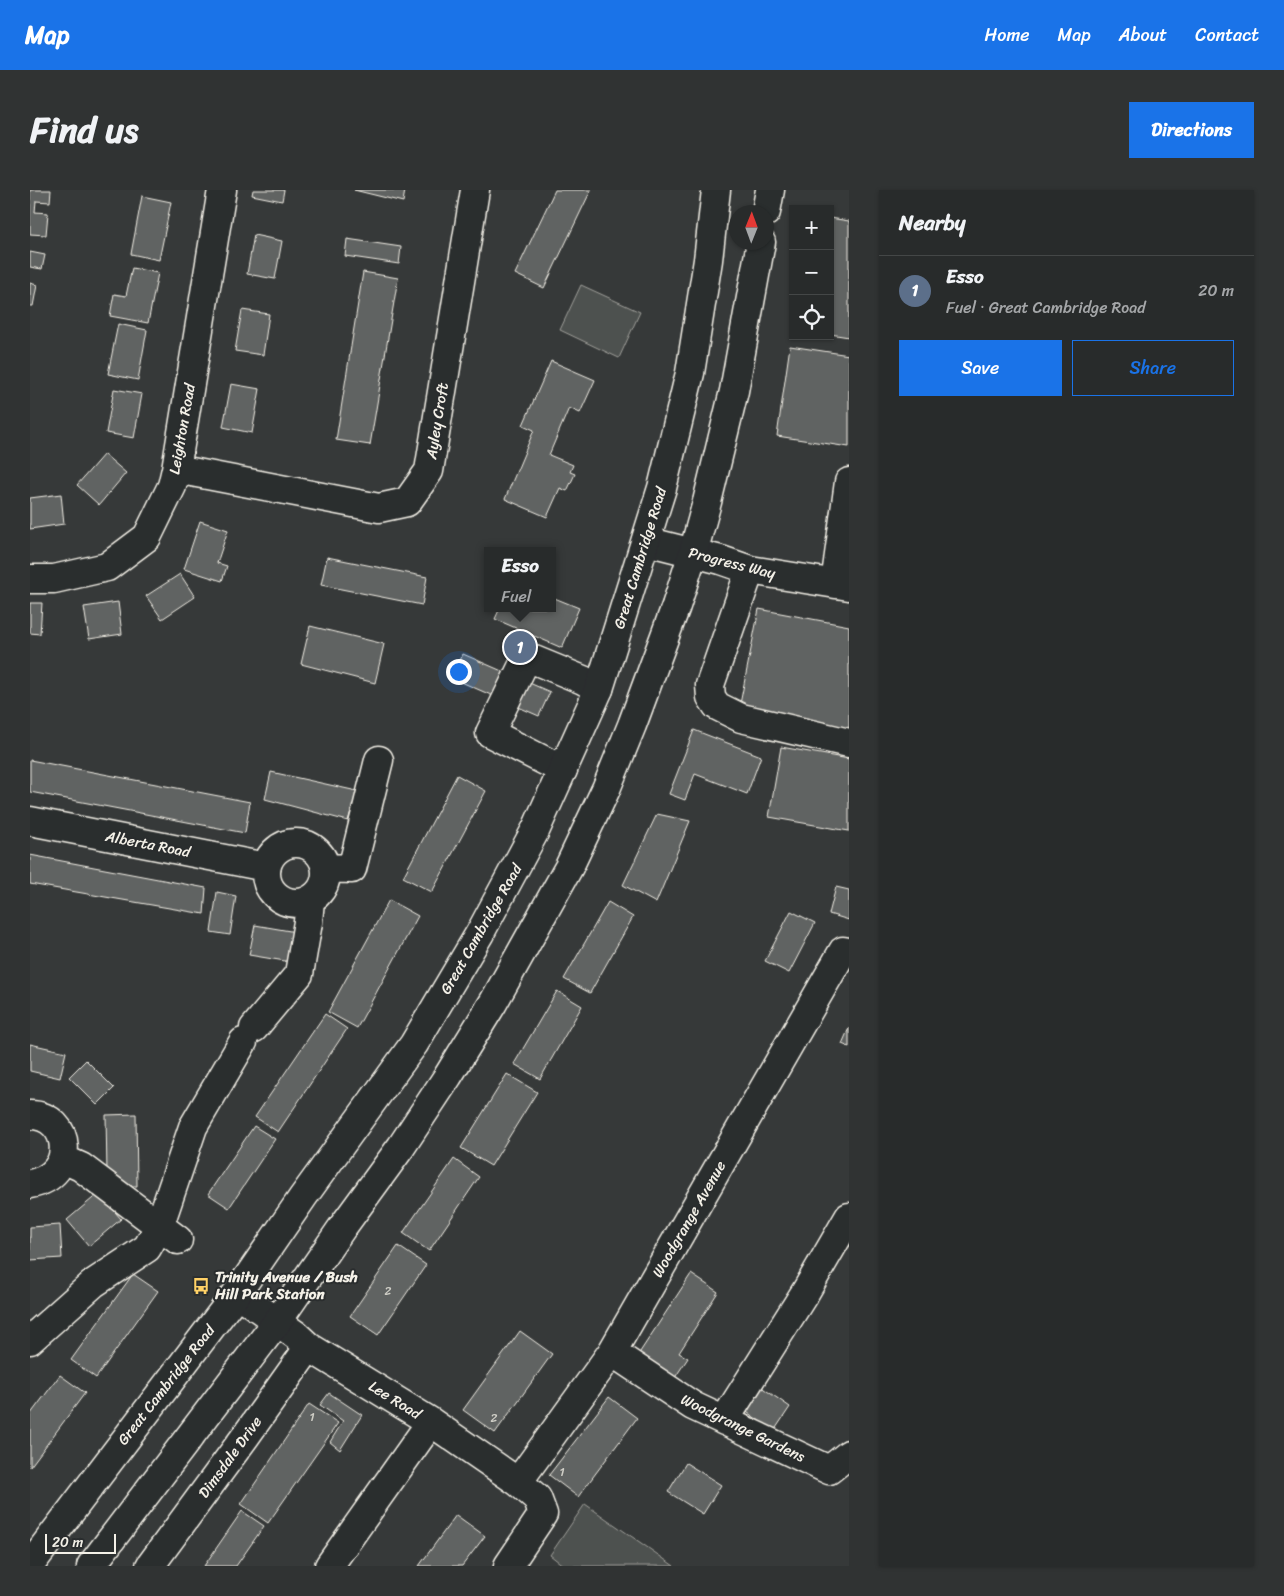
<!DOCTYPE html>
<html lang="en">
<head>
<meta charset="utf-8">
<style>
  body { margin:0; font-family:Sriracha,sans-serif; background:#303333; color:#f1f3f6 }
  .controls { position:absolute; right:15px; top:15px; display:grid; overflow:hidden; border-radius:0px; box-shadow:0 1px 4px #0004 }
  .controls button { width:45px; height:45px; display:grid; place-items:center; padding:0; border:0; border-bottom:1px solid #444747; background:#282b2b; color:#f1f3f6; font:25px sans-serif }
  .compass { position:absolute; left:699px; top:15px; width:45px; height:45px; border-radius:50%; background:#282b2b; box-shadow:0 1px 4px #0004; rotate:1deg }
  .scale { position:absolute; left:15px; bottom:12px; width:71px; box-sizing:border-box; padding-left:5px; border:2px solid #f4f1e8; border-top:0; font-size:14px; line-height:18px; white-space:nowrap; color:#f4f1e8; -webkit-text-stroke:4px #2a2d2e; paint-order:stroke }
  .you { position:absolute; left:428px; top:481px; width:18px; height:18px; margin:-12px; border:4px solid #fff; border-radius:50%; background:#1a73e8; box-shadow:0 0 0 8px #1a73e833 }
  .badge { display:grid; place-items:center; width:32px; height:32px; border-radius:50%; background:#1a73e8; color:#fff; font-size:16px; font-weight:700 }
  .pin { position:absolute; translate:-50% -50%; border:2px solid #fff; box-shadow:0 1px 5px #0006 }
  .popup { position:absolute; left:454px; top:357px; width:72px; height:65px; box-sizing:border-box; display:grid; place-content:center; border-radius:0px; background:#282b2b; filter:drop-shadow(0 1px 4px #0005); font-size:16px; white-space:nowrap; color:#a5a7a9 }
  .popup b { font-size:19px; color:#f1f3f6 }
  .popup::after { content:''; position:absolute; left:50%; top:100%; margin-left:-10px; border:10px solid transparent; border-top-color:#282b2b }
  .list { margin:0; padding:0; list-style:none }
  h2 { display:flex; justify-content:space-between; align-items:center; height:65px; margin:0; padding:0 20px; font-size:21px }
  h2 small { font-size:16px; font-weight:400; color:#a5a7a9 }
  .list li { display:grid; grid-template-columns:32px 1fr auto; gap:15px; align-items:center; box-sizing:border-box; height:70px; padding:0 20px; border-top:1px solid #444747 }
  .list b { display:block; font-size:19px; white-space:nowrap }
  .list p { margin:0; font-size:16px; white-space:nowrap; color:#a5a7a9 }
  .list em { font-size:16px; font-style:normal; color:#a5a7a9 }
  .actions { display:flex; gap:10px; padding:15px 20px }
  .actions a { flex:1; padding:11px 0; border:1px solid #1a73e8; border-radius:0px; text-align:center; font-size:18px; color:#1a73e8 }
  .actions .main { background:#1a73e8; color:#fff }
  .icon { flex:none; width:28px; height:28px; fill:none; stroke:currentColor; stroke-width:2; stroke-linecap:round; stroke-linejoin:round }
  .map { position:relative; flex:none; width:819px; height:1376px; overflow:hidden; border-radius:0px }
  header { display:flex; align-items:center; gap:30px; box-sizing:border-box; height:70px; padding:0 25px; background:#1a73e8; color:#fff }
  header strong { font-size:24px }
  nav { display:flex; gap:28px; margin-inline-start:auto; font-size:18px }
  .intro { display:flex; align-items:center; justify-content:space-between; box-sizing:border-box; height:120px; padding:0 30px }
  h1 { margin:0; font-size:35px }
  .button { padding:12px 22px; border-radius:0px; background:#1a73e8; color:#fff; font-size:18px; font-weight:700 }
  main { display:flex; gap:30px; padding:0 30px }
  aside { flex:1; background:#282b2b; border-radius:0px; box-shadow:0 1px 4px #0004 }
  .map>svg:first-child { display:block }
</style>
</head>
<body>
<header>
<strong>Map</strong>
<nav><a>Home</a><a>Map</a><a>About</a><a>Contact</a></nav>
</header>
<div class="intro"><h1>Find us</h1><a class="button">Directions</a></div>
<main>
<div class="map">
<svg width="819" height="1376" viewBox="0 0 819 1376">
  <rect width="100%" height="100%" fill="#363939"/>
  <filter id="ink" filterUnits="userSpaceOnUse"><feTurbulence type="fractalNoise" baseFrequency=".02" numOctaves="2"/><feDisplacementMap in="SourceGraphic" scale="10" xChannelSelector="R" yChannelSelector="G"/><feConvolveMatrix kernelMatrix="1 2 1 2 8 2 1 2 1" color-interpolation-filters="sRGB"/></filter>
  <g filter="url(#ink)">
    <path fill="#4e514f" stroke="#a1a19c" d="M 551,95 L 610,122 L 589,168 L 530,140 Z
      M 555,1314 L 644,1376 L 534,1376 L 520,1365 Z"/>
    <path fill="#616362" stroke="#f4f1e8" d="M 0,0 L 21,0 L 20,12 L 6,11 L 5,22 L 18,23 L 16,45 L 0,44 Z
      M 223,0 L 254,0 L 252,11 L 222,5 Z
      M 324,0 L 375,0 L 373,12 Z
      M 525,0 L 561,0 L 514,98 L 485,84 Z
      M 112,6 L 141,12 L 129,70 L 101,64 Z
      M 800,28 L 819,31 L 819,147 L 800,144 Z
      M 224,45 L 252,51 L 245,89 L 217,84 Z
      M 317,49 L 371,57 L 369,74 L 315,66 Z
      M 0,62 L 15,65 L 12,79 L 0,77 Z
      M 102,78 L 128,83 L 118,133 L 80,126 L 84,104 L 96,106 Z
      M 333,82 L 368,88 L 340,255 L 306,250 Z
      M 0,93 L 7,95 L 3,116 L 0,116 Z
      M 212,120 L 239,124 L 233,165 L 205,161 Z
      M 88,134 L 117,140 L 108,190 L 78,184 Z
      M 760,156 L 819,165 L 819,257 L 747,246 Z
      M 521,171 L 565,190 L 550,223 L 539,218 L 519,265 L 543,275 L 540,282 L 545,284 L 537,301 L 530,298 L 517,327 L 475,309 L 504,240 L 493,235 Z
      M 201,194 L 230,199 L 222,243 L 193,237 Z
      M 84,199 L 112,204 L 104,248 L 76,243 Z
      M 74,264 L 96,283 L 69,315 L 47,295 Z
      M 31,304 L 34,334 L 0,339 L 0,308 Z
      M 170,331 L 198,340 L 187,373 L 197,376 L 192,391 L 154,379 Z
      M 297,367 L 397,387 L 392,415 L 291,395 Z
      M 150,384 L 165,407 L 132,429 L 116,406 Z
      M 522,407 L 549,418 L 532,458 L 465,429 L 470,418 L 522,418 Z
      M 88,412 L 92,444 L 59,449 L 54,417 Z
      M 0,413 L 12,413 L 10,444 L 0,443 Z
      M 729,419 L 819,436 L 819,540 L 709,519 Z
      M 280,436 L 354,454 L 345,493 L 271,474 Z
      M 433,464 L 520,502 L 509,526 L 422,488 Z
      M 664,540 L 731,566 L 717,604 L 665,584 L 655,610 L 639,604 Z
      M 751,557 L 819,569 L 819,641 L 739,627 Z
      M 0,570 L 220,612 L 215,643 L 0,602 Z
      M 241,582 L 327,601 L 318,631 L 235,609 Z
      M 427,585 L 456,601 L 402,702 L 373,687 Z
      M 627,624 L 660,631 L 626,713 L 593,695 Z
      M 0,665 L 176,698 L 174,724 L 0,694 Z
      M 806,697 L 819,700 L 819,730 L 799,724 Z
      M 187,702 L 206,706 L 200,745 L 181,742 Z
      M 359,710 L 388,726 L 327,838 L 298,822 Z
      M 578,712 L 603,727 L 560,803 L 534,789 Z
      M 761,721 L 785,733 L 759,783 L 735,771 Z
      M 225,735 L 266,742 L 261,772 L 219,765 Z
      M 527,801 L 552,816 L 510,889 L 484,874 Z
      M 295,824 L 317,839 L 248,942 L 225,927 Z
      M 819,838 L 819,857 L 812,854 Z
      M 0,854 L 36,862 L 30,888 L 0,881 Z
      M 56,870 L 84,898 L 67,915 L 39,887 Z
      M 477,884 L 507,902 L 461,976 L 431,958 Z
      M 106,924 L 107,996 L 92,996 L 77,983 L 76,925 Z
      M 224,936 L 245,949 L 199,1018 L 178,1004 Z
      M 424,969 L 449,987 L 399,1061 L 373,1043 Z
      M 69,1003 L 91,1029 L 59,1056 L 37,1030 Z
      M 30,1035 L 32,1068 L 0,1070 L 0,1037 Z
      M 368,1056 L 396,1075 L 348,1145 L 320,1126 Z
      M 103,1084 L 128,1101 L 66,1188 L 41,1170 Z
      M 661,1084 L 688,1102 L 649,1163 L 658,1168 L 644,1189 L 608,1165 Z
      M 490,1141 L 522,1164 L 465,1243 L 433,1220 Z
      M 30,1185 L 55,1203 L 0,1277 L 0,1225 Z
      M 724,1192 L 760,1217 L 744,1241 L 708,1216 Z
      M 299,1203 L 332,1225 L 310,1260 L 300,1252 L 313,1231 L 290,1215 Z
      M 579,1207 L 607,1228 L 548,1307 L 519,1285 Z
      M 279,1214 L 308,1233 L 238,1333 L 211,1314 Z
      M 656,1273 L 691,1295 L 673,1324 L 638,1302 Z
      M 212,1321 L 234,1336 L 206,1376 L 174,1376 Z
      M 426,1325 L 455,1346 L 432,1376 L 389,1376 Z"/>
    <g fill="none" stroke-linecap="round" stroke-linejoin="round">
      <g stroke="#f4f1e8" stroke-width="31">
        <path id="minor" d="M 146,279 L 349,318 L 377,312 L 399,281 L 445,0
          M 616,351 L 691,370 L 720,380 L 819,396
          M 720,380 L 680,495 L 681,507 L 687,516 L 711,528 L 819,553
          M 0,389 L 24,389 L 77,377 L 117,347 L 142,296 L 146,279 L 192,0
          M 805,394 L 819,292
          M 533,580 L 460,543 L 497,467 L 553,490 L 569,499
          M 0,631 L 236,677
          M236 683a30 30 0 1 1 60 0a30 30 0 1 1-60 0Z
          M 297,678 L 322,679 L 349,570
          M 224,838 L 269,784 L 278,732 L 280,710
          M 0,925 C 42,925 48,986 0,994
          M 33,969 L 51,977 L 148,1050
          M 207,1103 L 266,1145 L 279,1157 L 401,1232 L 488,1292 L 507,1308 L 513,1324 L 478,1376
          M 0,1150 L 64,1093 L 117,1058 L 129,1037 L 163,937 L 213,852
          M 582,1162 L 663,1216 L 799,1280 L 819,1264
          M 694,1231 L 776,1101 L 819,1027
          M 488,1292 L 582,1162 L 813,761 L 819,762
          M 120,1376 L 215,1247 L 279,1157
          M 299,1376 L 401,1232"/>
      </g>
      <g stroke="#f4f1e8" stroke-width="31">
        <path id="highway" d="M 736,22 L 740,0
          M 0,1375 L 207,1103 L 273,1007 L 384,854 L 450,743 L 506,639 L 569,499 L 632,298 L 660,183 L 678,70 L 686,0
          M 61,1376 L 247,1132 L 314,1035 L 371,957 L 418,886 L 463,813 L 539,677 L 576,599 L 602,535 L 646,416 L 663,363 L 677,312 L 704,201 L 731,52"/>
      </g>
      <use href="#minor" stroke="#2a2d2e" stroke-width="28"/>
      <use href="#highway" stroke="#2a2d2e" stroke-width="28"/>
    </g>
  </g>
  <defs>
    <g id="bus-bare" transform="scale(1.35)"><path d="M-5-6H5V4H4V6H2V4H-2V6H-4V4H-5ZM-3.5-4V0h7V-4ZM-3.5 1.2v1.5H-2V1.2ZM2 1.2v1.5H3.5V1.2Z" fill="#ffd166" stroke="#2a2d2e" stroke-width="2.5" paint-order="stroke"/></g>
  </defs>
  <g fill-rule="evenodd">
    <use href="#bus-bare" x="171" y="1096"/>
  </g>
  <g text-anchor="middle" dominant-baseline="central" stroke-width="4" stroke-linejoin="round" paint-order="stroke">
    <g font-size="12" fill="#cfcec6">
      <text x="358" y="1101">2</text>
      <text x="282" y="1227">1</text>
      <text x="464" y="1228">2</text>
      <text x="532" y="1282">1</text>
    </g>
    <g font-size="15" fill="#f4f1e8" stroke="#2a2d2e">
      <text transform="translate(407 231) rotate(-81)">Ayley Croft</text>
      <text transform="translate(152 239) rotate(-80)">Leighton Road</text>
      <text transform="translate(610 368) rotate(-73)">Great Cambridge Road</text>
      <text transform="translate(702 373) rotate(14)">Progress Way</text>
      <text transform="translate(118 654) rotate(11)">Alberta Road</text>
      <text transform="translate(451 739) rotate(-60)">Great Cambridge Road</text>
      <text transform="translate(659 1029) rotate(-60)">Woodgrange Avenue</text>
      <text transform="translate(136 1195) rotate(-52)">Great Cambridge Road</text>
      <text transform="translate(365 1210) rotate(32)">Lee Road</text>
      <text transform="translate(713 1238) rotate(26)">Woodgrange Gardens</text>
      <text transform="translate(200 1267) rotate(-54)">Dimsdale Drive</text>
    </g>
    <g font-size="15" font-weight="bold" fill="#f4f1e8" stroke="#2a2d2e" text-anchor="start">
      <text x="185" y="1087">Trinity Avenue / Bush<tspan x="185" dy="17">Hill Park Station</tspan></text>
    </g>
  </g>
</svg>
<div class="controls">
<button>+</button>
<button>−</button>
<button><svg class="icon" aria-label="locate" viewBox="0 0 24 24"><circle cx="12" cy="12" r="6"/><path d="M12 2v4M12 18v4M2 12h4M18 12h4"/></svg></button>
</div>
<svg class="compass" viewBox="-18 -18 36 36"><path d="M0-13l5 13h-10z" fill="#e53935"/><path d="M0 13l5-13h-10z" fill="#a5a7a9"/></svg>
<div class="scale">20 m</div>
<div class="you"></div>
<div class="pin badge" style="left:490px;top:457px;background:#5c6f8a">1</div>
<div class="popup"><b>Esso</b>Fuel</div>
</div>
<aside>
<h2>Nearby<small></small></h2>
<ul class="list">
<li><span class="badge" style="background:#5c6f8a">1</span><div><b>Esso</b><p>Fuel · Great Cambridge Road</p></div><em>20 m</em></li>
</ul>
<div class="actions"><a class="main">Save</a><a>Share</a></div>
</aside>
</main>
</body>
</html>
